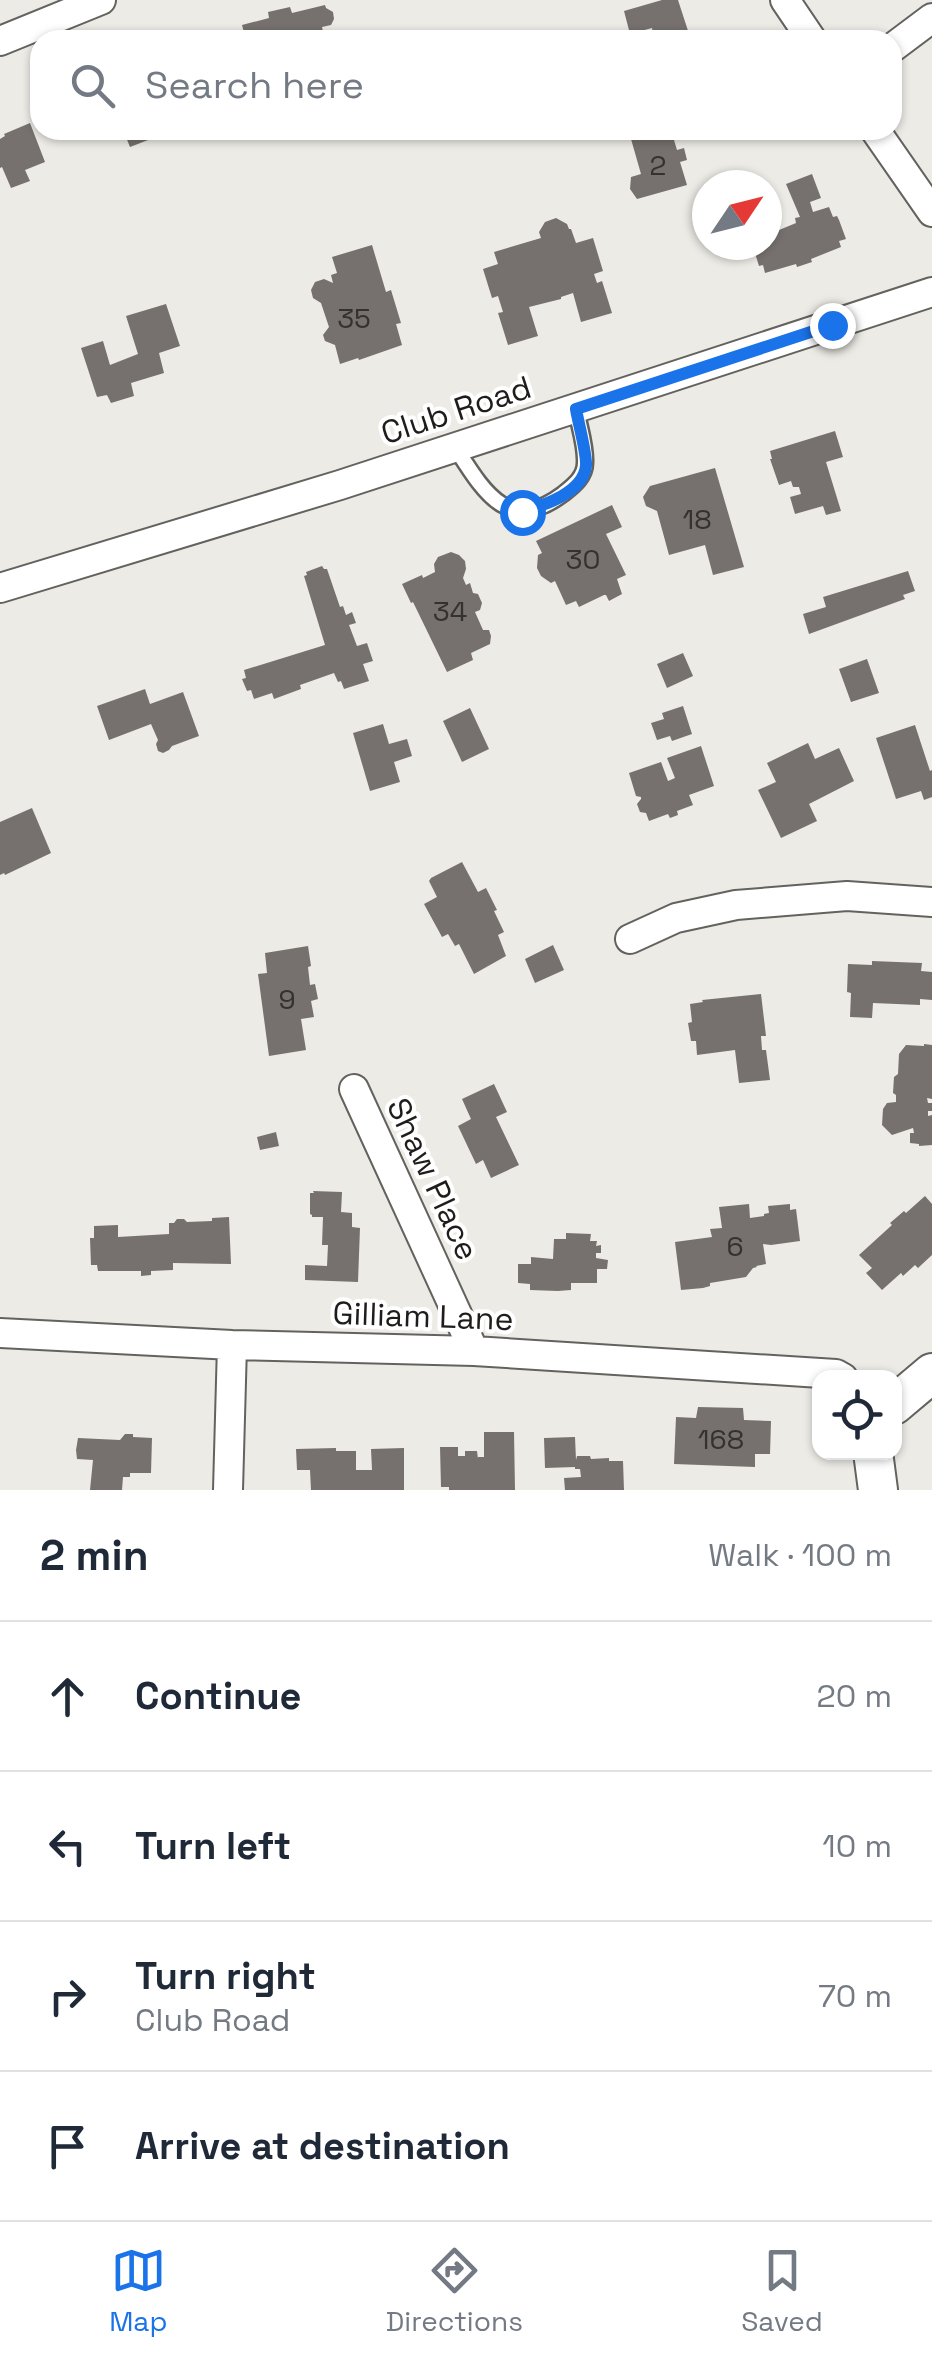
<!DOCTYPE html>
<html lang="en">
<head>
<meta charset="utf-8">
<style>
  body { margin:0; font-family:"Space Grotesk",sans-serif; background:#f6f6f7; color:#1f2937 }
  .controls { position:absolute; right:30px; bottom:30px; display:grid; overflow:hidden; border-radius:20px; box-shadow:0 2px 8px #0004 }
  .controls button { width:90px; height:90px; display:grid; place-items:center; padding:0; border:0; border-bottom:2px solid #e0e1e3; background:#fff; color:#1f2937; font:50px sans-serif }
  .compass { position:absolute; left:692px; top:170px; width:90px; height:90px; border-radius:50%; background:#fff; box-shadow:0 2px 8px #0004; rotate:55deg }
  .stop { position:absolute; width:30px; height:30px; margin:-22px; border:8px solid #1a73e8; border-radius:50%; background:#fff }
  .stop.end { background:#1a73e8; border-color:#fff; box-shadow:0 2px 10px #0008 }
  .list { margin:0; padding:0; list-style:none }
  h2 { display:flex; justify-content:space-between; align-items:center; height:130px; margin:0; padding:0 40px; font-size:42px }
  h2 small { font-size:32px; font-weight:400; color:#747a83 }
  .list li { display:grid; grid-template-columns:65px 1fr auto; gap:30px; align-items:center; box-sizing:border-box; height:150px; padding:0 40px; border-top:2px solid #e0e1e3 }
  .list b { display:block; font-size:38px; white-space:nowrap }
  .list p { margin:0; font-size:32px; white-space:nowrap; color:#747a83 }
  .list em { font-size:32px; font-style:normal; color:#747a83 }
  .icon { flex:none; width:55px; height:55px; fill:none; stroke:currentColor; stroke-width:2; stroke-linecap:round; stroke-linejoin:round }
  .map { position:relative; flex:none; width:932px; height:1490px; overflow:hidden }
  .search { position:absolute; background:#fff; box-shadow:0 2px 8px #0004; left:30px; right:30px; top:30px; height:110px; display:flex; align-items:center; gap:25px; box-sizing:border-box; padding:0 35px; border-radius:30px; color:#747a83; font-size:38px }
  .sheet { height:730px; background:#fff }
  nav { display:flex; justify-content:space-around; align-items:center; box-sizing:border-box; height:140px; border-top:2px solid #e0e1e3; background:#fff; font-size:28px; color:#747a83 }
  nav a { display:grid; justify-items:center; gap:5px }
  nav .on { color:#1a73e8 }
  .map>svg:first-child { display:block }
</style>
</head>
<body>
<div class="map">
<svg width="932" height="1490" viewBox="0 0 932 1490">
  <rect width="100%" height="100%" fill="#ecebe6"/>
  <path fill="#76716e" d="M 662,0 L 678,0 L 691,40 L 654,40 L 652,28 L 630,34 L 624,11 Z
    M 325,5 L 326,8 L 333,12 L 334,19 L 331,25 L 322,27 L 325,40 L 246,40 L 242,25 L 269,18 L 268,12 L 290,7 L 292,13 Z
    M 30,123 L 45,162 L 25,170 L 30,181 L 11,188 L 2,167 L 0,168 L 0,139 L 5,136 L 4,134 Z
    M 123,130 L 174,130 L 130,147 Z
    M 663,130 L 671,130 L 677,150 L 684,148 L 687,160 L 680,162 L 687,185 L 637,199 L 630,189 L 631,177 L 641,174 L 631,139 Z
    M 812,174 L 821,198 L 810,202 L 813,212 L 829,207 L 833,217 L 837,216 L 839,220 L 846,239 L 839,241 L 841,247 L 811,259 L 812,262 L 797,267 L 796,264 L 765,273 L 763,265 L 759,266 L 754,250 L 757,249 L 756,245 L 767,245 L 767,235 L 796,223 L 795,218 L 800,217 L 786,184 Z
    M 556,218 L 567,224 L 569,229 L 571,229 L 576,243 L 593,238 L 603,271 L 594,274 L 597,283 L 602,281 L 612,313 L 581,322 L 573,293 L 561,297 L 561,299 L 529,307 L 538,336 L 508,345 L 498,313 L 503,312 L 498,296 L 492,298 L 483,269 L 498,264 L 494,252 L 541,238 L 539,232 L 545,222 Z
    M 372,245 L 386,292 L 391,290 L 401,323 L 396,324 L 402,345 L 359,360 L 358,358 L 340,364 L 335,345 L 325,341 L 323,335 L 329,327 L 321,303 L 313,298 L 311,290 L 315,282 L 324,279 L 333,283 L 331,275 L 337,273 L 332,257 Z
    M 166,304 L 180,346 L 159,353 L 164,373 L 131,383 L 134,396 L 111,403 L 107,395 L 97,397 L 81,348 L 103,341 L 110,365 L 138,354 L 126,316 Z
    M 835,431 L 843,457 L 826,462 L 841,511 L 826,515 L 823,506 L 795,514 L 790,497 L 801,494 L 799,487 L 793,487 L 791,481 L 779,485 L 770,459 L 772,459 L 770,451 Z
    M 715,468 L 744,567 L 713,575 L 705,545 L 669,555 L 657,511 L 646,506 L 643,497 L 650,486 Z
    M 612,505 L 622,527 L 606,534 L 626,575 L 617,579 L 622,594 L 609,601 L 606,595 L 604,595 L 579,607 L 576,601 L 566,605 L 555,581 L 551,583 L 541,576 L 537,568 L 538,555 L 542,553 L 536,541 Z
    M 451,552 L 459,555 L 465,561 L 466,569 L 463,578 L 466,585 L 470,583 L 473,593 L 478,594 L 482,603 L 480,610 L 475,612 L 483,630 L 489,630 L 491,636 L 490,644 L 471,653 L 473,660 L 447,672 L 413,602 L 411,603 L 402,584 L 422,575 L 423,578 L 435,572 L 434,564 L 438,557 Z
    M 322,566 L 324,569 L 327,569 L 340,607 L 343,606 L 346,615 L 352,612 L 356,623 L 349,625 L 357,646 L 367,643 L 373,661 L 363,664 L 369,681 L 344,689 L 341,681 L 338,682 L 334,673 L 300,685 L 301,689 L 274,699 L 272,693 L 254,699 L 251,690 L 247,691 L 242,679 L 246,678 L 244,670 L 325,645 L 304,576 L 307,575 L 306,572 Z
    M 908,571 L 915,591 L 903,595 L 905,599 L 809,634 L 803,614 L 826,607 L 823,597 Z
    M 683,653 L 693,676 L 667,688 L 657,664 Z
    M 867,659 L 879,693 L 851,702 L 839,669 Z
    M 145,689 L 150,704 L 183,692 L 199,736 L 172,746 L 169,750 L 163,753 L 158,751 L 156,744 L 158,740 L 151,724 L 109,740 L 97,706 Z
    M 683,706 L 692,734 L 672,741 L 670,736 L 657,740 L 651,723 L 664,719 L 662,713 Z
    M 470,708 L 489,749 L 462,762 L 443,721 Z
    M 383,724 L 389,744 L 407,739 L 412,756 L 394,762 L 400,782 L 370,791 L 353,733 Z
    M 915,725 L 930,771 L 932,770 L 932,797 L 924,800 L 921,791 L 896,799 L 876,738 Z
    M 808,743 L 815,759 L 839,748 L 854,781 L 809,804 L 817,821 L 781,838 L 758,790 L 776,782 L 767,763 Z
    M 701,746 L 714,786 L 689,795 L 693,805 L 677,811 L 678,815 L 670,818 L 668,814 L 649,821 L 646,813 L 640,812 L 637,804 L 641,799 L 641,797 L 636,796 L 629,773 L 661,762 L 668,781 L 675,778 L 667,758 Z
    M 32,808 L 51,853 L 5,875 L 4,873 L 0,875 L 0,822 Z
    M 462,862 L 478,892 L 486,888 L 497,910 L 494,911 L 504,932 L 498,935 L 506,956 L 474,974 L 459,944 L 455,946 L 448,934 L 442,937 L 424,904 L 437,897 L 429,881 L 431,878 Z
    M 553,945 L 564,970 L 535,983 L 525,959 Z
    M 308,946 L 311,966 L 308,967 L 310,985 L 315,984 L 318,999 L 311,1001 L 314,1017 L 301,1019 L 306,1050 L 269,1056 L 258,974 L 267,973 L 265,953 Z
    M 872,961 L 922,963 L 921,971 L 932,972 L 932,1000 L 920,999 L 920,1005 L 873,1003 L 872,1018 L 850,1017 L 851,993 L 847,992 L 848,964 L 872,965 Z
    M 761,994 L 766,1036 L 761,1036 L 762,1050 L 766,1050 L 770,1080 L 739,1083 L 735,1050 L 697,1055 L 696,1041 L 691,1041 L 688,1023 L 692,1022 L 690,1004 L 703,1002 L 702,1000 Z
    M 924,1044 L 932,1045 L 932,1099 L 927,1098 L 928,1103 L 932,1103 L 932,1111 L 928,1111 L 928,1116 L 932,1115 L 932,1145 L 919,1146 L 919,1144 L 910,1143 L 910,1133 L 914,1133 L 913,1128 L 892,1135 L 882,1125 L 883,1109 L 887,1103 L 896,1102 L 896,1095 L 893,1093 L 894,1077 L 898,1074 L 899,1054 L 906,1045 L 924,1046 Z
    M 494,1084 L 507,1112 L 496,1117 L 519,1165 L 491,1178 L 483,1160 L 476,1164 L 458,1126 L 471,1119 L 462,1099 Z
    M 276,1132 L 279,1146 L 260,1150 L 257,1137 Z
    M 313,1191 L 342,1192 L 341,1212 L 352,1213 L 352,1227 L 360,1228 L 358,1282 L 305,1280 L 305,1265 L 327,1266 L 328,1245 L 322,1245 L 323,1217 L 312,1217 L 312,1215 L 310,1214 L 310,1193 L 314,1193 Z
    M 925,1196 L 932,1204 L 932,1255 L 918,1268 L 915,1265 L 903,1276 L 901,1273 L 882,1290 L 866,1273 L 872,1268 L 859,1255 L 892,1225 L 890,1223 L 904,1211 L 906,1213 Z
    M 749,1204 L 750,1218 L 764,1216 L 764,1214 L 769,1213 L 768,1206 L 790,1204 L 790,1210 L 796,1209 L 800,1241 L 771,1245 L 763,1244 L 766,1264 L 756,1266 L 757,1267 L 753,1268 L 746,1277 L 710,1283 L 710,1286 L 703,1288 L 681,1290 L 675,1242 L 712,1237 L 710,1229 L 722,1228 L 719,1207 Z
    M 229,1217 L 231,1264 L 173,1263 L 173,1270 L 151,1271 L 151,1275 L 141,1276 L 141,1271 L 98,1271 L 97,1265 L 91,1265 L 90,1238 L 94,1238 L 94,1226 L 118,1225 L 118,1237 L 169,1234 L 169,1223 L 174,1223 L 177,1219 L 184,1219 L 187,1222 L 212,1221 L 212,1218 Z
    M 566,1233 L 591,1234 L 590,1241 L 597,1241 L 596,1246 L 601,1245 L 601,1253 L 596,1253 L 596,1258 L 608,1260 L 607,1269 L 597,1269 L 597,1283 L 571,1283 L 571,1290 L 558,1291 L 530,1290 L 530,1284 L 518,1283 L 518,1264 L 531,1264 L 531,1257 L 553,1259 L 554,1239 L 566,1239 Z
    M 698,1407 L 743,1408 L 744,1420 L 771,1421 L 770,1454 L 755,1454 L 755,1467 L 674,1464 L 676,1417 L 696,1418 Z
    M 484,1432 L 514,1432 L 515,1490 L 449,1490 L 449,1487 L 441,1487 L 440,1447 L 458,1447 L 458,1456 L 465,1456 L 465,1451 L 477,1451 L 478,1459 L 478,1457 L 484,1457 Z
    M 125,1434 L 133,1434 L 133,1437 L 152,1438 L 151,1473 L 130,1473 L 130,1477 L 123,1477 L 122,1490 L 90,1490 L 93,1460 L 77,1459 L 76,1450 L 78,1438 L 120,1440 Z
    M 575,1437 L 576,1460 L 577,1456 L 590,1456 L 591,1459 L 609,1458 L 609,1461 L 623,1461 L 624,1490 L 565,1490 L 564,1478 L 581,1477 L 580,1469 L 575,1469 L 575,1467 L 545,1468 L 544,1438 Z
    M 336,1448 L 336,1451 L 356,1451 L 356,1470 L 372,1470 L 371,1449 L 404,1448 L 404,1490 L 311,1490 L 310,1470 L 297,1470 L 296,1449 Z"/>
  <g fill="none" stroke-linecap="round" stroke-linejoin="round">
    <g stroke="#63625e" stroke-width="19">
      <path id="lane" d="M 455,447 C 484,492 508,535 563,494 C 573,486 585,477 585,463 C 586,446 579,426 576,409"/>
    </g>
    <g stroke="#63625e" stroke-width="32">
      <path id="street" d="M 785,0 L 812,40
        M 0,41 L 101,0
        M 892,48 L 932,18
        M 875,130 L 932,212
        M 0,588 L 340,485 L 932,292
        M 630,939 L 676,918 L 736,905 L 847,896 L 932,902
        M 354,1089 L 474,1351
        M 0,1333 L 232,1345 L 474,1351 L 836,1374 L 843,1378
        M 228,1490 L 232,1345"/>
    </g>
    <g stroke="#63625e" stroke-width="42">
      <path id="secondary" d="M 894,1405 L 932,1373
        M 873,1452 L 878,1490"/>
    </g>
    <use href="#lane" stroke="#fff" stroke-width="14"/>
    <use href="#street" stroke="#fff" stroke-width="28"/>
    <use href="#secondary" stroke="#fff" stroke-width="38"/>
  </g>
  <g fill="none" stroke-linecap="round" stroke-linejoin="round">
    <path stroke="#1a73e8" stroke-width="12" d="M 522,512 C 544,505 583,493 586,466 C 587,454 578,422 576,409 L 832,325"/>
  </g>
  <g text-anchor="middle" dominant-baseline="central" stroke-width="8" stroke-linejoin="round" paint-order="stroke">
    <g font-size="28" fill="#343230">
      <text x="658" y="165">2</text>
      <text x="354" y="318">35</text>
      <text x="697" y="519">18</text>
      <text x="583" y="559">30</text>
      <text x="450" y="611">34</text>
      <text x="287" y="999">9</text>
      <text x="735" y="1246">6</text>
      <text x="721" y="1439">168</text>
    </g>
    <g font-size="32" fill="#1e1d1c" stroke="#fff">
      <text transform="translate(456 410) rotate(-18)">Club Road</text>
      <text transform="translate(433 1179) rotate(65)">Shaw Place</text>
      <text transform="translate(423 1316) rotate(2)">Gilliam Lane</text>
    </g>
  </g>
</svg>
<div class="controls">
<button><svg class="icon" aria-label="locate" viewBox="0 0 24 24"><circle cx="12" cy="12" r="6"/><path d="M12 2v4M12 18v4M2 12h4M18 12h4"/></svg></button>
</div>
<svg class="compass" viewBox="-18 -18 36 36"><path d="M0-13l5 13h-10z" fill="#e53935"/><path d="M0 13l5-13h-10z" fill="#747a83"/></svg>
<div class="stop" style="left:522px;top:512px"></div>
<div class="stop end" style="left:832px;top:325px"></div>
<div class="search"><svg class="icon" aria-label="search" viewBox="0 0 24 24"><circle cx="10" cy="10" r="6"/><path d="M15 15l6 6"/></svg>Search here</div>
</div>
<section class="sheet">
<h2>2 min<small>Walk · 100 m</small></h2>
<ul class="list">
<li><svg class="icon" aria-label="ahead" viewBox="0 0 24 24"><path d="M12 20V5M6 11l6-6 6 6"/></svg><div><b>Continue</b></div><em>20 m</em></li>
<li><svg class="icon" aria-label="left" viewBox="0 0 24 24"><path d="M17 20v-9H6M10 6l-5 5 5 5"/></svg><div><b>Turn left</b></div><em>10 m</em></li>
<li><svg class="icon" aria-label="right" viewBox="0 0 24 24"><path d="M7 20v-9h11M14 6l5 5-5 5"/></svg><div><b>Turn right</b><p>Club Road</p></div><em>70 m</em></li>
<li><svg class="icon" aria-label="arrive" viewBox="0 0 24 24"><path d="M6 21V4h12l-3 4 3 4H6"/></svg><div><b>Arrive at destination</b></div></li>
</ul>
</section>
<nav>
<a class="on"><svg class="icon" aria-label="map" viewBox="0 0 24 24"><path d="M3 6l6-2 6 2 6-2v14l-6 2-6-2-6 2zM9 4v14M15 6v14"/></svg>Map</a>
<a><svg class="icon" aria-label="directions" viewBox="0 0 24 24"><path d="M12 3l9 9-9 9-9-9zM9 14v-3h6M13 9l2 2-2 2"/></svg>Directions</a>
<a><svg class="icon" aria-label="saved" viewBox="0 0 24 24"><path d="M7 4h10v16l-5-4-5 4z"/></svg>Saved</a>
</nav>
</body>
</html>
